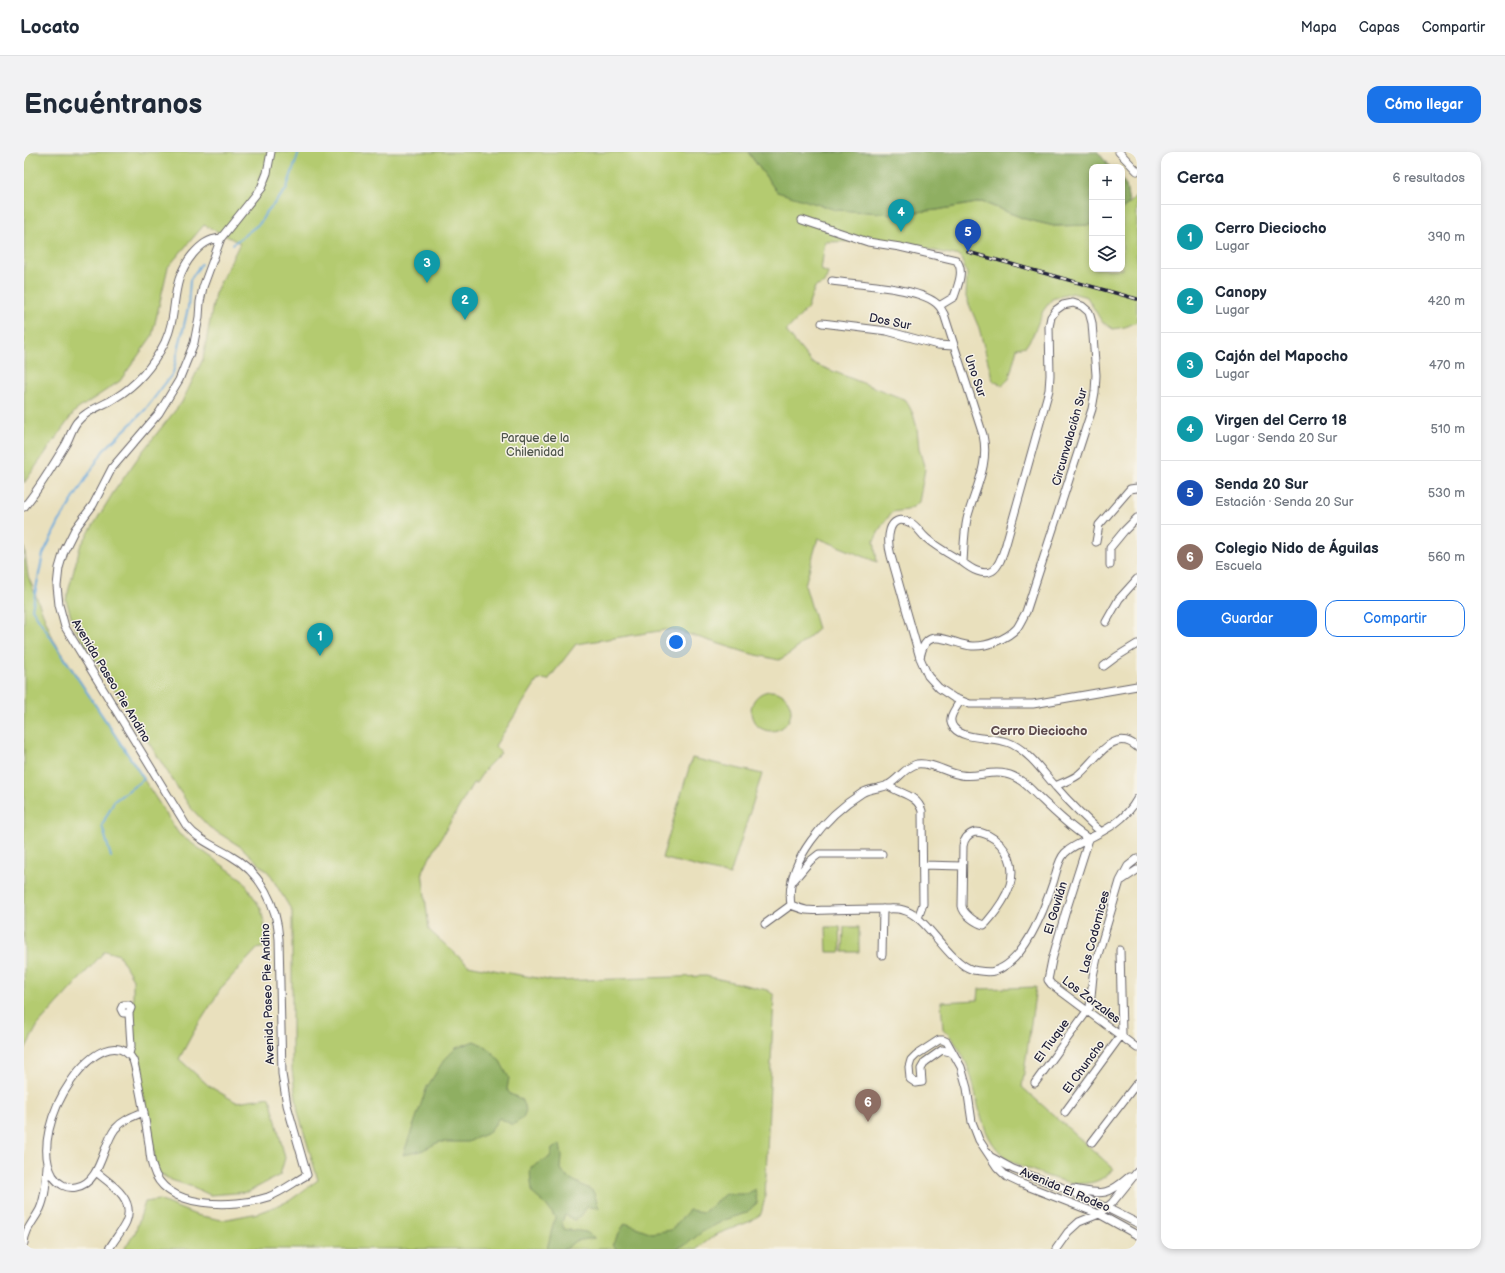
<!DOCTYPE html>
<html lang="es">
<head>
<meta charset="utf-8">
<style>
  body { margin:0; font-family:"Balsamiq Sans",sans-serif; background:#f2f2f3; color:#1f2937 }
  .controls { position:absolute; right:12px; top:12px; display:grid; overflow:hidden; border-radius:8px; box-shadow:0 2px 6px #0003 }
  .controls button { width:36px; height:36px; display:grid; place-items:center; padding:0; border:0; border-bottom:1px solid #e0e1e3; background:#fff; color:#1f2937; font:20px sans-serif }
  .you { position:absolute; left:652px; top:490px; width:14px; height:14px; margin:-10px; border:3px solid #fff; border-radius:50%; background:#1a73e8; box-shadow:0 0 0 6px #1a73e833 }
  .badge { display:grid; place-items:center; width:26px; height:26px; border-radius:50%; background:#1a73e8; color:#fff; font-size:13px; font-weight:700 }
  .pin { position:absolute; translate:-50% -33px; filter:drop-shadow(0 1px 2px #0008) }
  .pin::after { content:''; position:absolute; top:21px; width:14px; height:12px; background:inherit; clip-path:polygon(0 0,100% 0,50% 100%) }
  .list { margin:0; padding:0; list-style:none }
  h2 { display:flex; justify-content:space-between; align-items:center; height:52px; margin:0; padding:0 16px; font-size:17px }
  h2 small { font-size:13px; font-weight:400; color:#747a83 }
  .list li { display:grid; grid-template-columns:26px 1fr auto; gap:12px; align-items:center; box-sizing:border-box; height:64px; padding:0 16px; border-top:1px solid #e0e1e3 }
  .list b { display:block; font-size:15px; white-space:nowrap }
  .list p { margin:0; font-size:13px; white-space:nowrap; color:#747a83 }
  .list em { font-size:13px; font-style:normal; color:#747a83 }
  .actions { display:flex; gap:8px; padding:12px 16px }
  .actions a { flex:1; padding:9px 0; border:1px solid #1a73e8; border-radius:12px; text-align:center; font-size:14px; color:#1a73e8 }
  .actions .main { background:#1a73e8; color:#fff }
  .icon { flex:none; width:22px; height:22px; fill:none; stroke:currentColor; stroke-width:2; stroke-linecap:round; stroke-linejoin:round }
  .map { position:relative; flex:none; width:1113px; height:1097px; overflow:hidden; border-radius:12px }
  header { display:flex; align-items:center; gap:24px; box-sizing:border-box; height:56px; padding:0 20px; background:#fff; border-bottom:1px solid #e0e1e3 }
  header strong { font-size:19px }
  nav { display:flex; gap:22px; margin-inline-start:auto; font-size:14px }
  .intro { display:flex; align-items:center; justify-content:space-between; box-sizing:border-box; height:96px; padding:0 24px }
  h1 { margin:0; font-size:28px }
  .button { padding:10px 18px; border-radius:12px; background:#1a73e8; color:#fff; font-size:14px; font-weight:700 }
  main { display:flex; gap:24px; padding:0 24px }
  aside { flex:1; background:#fff; border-radius:12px; box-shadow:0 2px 6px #0003 }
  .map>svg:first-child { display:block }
</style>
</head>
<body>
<header>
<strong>Locato</strong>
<nav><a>Mapa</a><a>Capas</a><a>Compartir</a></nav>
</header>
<div class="intro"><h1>Encuéntranos</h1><a class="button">Cómo llegar</a></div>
<main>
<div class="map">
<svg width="1113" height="1097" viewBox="0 0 1113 1097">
  <rect width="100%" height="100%" fill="#f7f3e8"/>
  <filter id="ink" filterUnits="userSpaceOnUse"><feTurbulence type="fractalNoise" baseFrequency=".025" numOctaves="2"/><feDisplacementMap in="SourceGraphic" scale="8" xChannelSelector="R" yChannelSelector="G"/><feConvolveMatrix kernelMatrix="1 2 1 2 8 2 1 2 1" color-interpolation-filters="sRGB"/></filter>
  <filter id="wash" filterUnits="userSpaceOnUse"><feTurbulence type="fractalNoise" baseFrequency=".012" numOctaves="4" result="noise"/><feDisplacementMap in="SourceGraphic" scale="16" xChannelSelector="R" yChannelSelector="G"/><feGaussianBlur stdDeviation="0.9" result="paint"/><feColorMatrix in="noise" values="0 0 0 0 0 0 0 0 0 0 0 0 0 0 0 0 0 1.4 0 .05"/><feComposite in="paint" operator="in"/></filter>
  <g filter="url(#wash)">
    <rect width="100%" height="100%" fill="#e9e0bd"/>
    <path fill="#b4cb6f" stroke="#6b7655" d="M 0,0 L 724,0 L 753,40 L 871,62 L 913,58 L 958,50 L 1001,67 L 1030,74 L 1068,73 L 1068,117 L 1098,117 L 1098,57 L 1113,45 L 1113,170 L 1101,175 L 1089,177 L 1078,170 L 1063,145 L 1048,141 L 1028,147 L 1019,159 L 1009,183 L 1002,194 L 993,196 L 985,227 L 978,233 L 969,229 L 955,176 L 942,145 L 943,122 L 936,104 L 892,95 L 845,89 L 801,90 L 797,118 L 804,121 L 801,131 L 791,135 L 783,157 L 762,179 L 788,211 L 882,248 L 889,262 L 893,276 L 895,297 L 901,317 L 895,350 L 889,355 L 882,358 L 868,360 L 857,375 L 850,389 L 853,410 L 794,386 L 781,433 L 794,477 L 767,501 L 755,508 L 724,501 L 648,477 L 552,492 L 524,528 L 519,527 L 513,529 L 471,594 L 477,601 L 462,616 L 452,631 L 449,631 L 398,719 L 405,778 L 444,813 L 485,821 L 530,829 L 682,824 L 743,838 L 750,843 L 741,1046 L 737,1062 L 727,1069 L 691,1083 L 673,1097 L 100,1097 L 111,1081 L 121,1050 L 135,1048 L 172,1063 L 198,1068 L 234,1061 L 265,1049 L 294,1028 L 274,960 L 268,918 L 268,759 L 245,721 L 217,695 L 185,675 L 166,655 L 51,476 L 42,448 L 56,395 L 89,341 L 118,300 L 158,250 L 179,207 L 191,141 L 216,91 L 180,73 L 144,115 L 128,184 L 96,229 L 51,259 L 0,331 Z
      M 0,394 L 4,424 L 29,487 L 155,682 L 219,728 L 237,757 L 245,794 L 233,797 L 198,835 L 169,881 L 155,907 L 185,934 L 212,950 L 246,945 L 261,1006 L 256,1023 L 224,1040 L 186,1043 L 169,1035 L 147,1028 L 133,1020 L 125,966 L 115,924 L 109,876 L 109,827 L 95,803 L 81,799 L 14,873 L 0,899 Z
      M727 559a20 20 0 1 1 40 0a20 20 0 1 1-40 0Z
      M 668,606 L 738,622 L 706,723 L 638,706 Z
      M 802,775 L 816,775 L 817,800 L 803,800 Z
      M 820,775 L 835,775 L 835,800 L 819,800 Z
      M 1012,835 L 998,935 L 1090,1017 C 1086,1020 1082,1024 1077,1027 C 1052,1041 1012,1019 988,1010 C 954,989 956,948 944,915 C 938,901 930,887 919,877 L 917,850 L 954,848 L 955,837 Z"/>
    <path fill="#8faf62" stroke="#58684e" d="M 724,0 L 1074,0 L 1086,15 L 1068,15 L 1068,73 L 1030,74 L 1001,67 L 958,50 L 913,58 L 871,62 L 812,58 L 753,40 Z
      M 1098,28 L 1102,33 L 1105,51 L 1098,57 Z
      M 450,889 L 463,895 L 476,909 L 485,926 L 483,937 L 486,942 L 497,947 L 502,958 L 499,966 L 489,973 L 475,966 L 466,980 L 444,990 L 415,990 L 397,999 L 379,1003 L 403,935 L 420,908 L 432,896 Z
      M 536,992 L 538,1005 L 537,1017 L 543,1025 L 569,1039 L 575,1056 L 563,1055 L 557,1064 L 550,1068 L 541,1063 L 538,1070 L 540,1077 L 562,1080 L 571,1086 L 551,1089 L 542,1097 L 523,1097 L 531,1065 L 522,1053 L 508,1041 C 508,1032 505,1024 507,1015 L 526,1005 L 528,997 Z
      M 731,1037 L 733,1051 L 722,1061 L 701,1068 L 678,1080 L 663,1092 L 651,1097 L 593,1097 L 588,1093 L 601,1071 L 628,1081 L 647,1078 L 665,1058 L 680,1060 L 701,1042 L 723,1042 Z"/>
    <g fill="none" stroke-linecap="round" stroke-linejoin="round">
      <path stroke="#6aaadd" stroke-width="2" d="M 209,92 L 236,71 L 241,62 L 262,38 L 275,0
        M 87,705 L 78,673 L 90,649 L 120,627 L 8,457 L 19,402 L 35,370 L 79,299 L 121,258 L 149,221 L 164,156 L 166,128 L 177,112"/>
    </g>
  </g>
  <g filter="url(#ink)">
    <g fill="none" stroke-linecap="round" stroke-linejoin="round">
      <g stroke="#686468" stroke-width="9">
        <path id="minor" d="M 1095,0 L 1113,19
          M 778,68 L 844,90 L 876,95 L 932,108 C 941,118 934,133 930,145 L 915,154
          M 808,129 C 833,133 899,135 915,154 C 917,156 918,159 920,162 L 959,283 C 966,313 950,339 943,367 C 940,381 940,396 939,410
          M 798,171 L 863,179 L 914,193 L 929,194
          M 0,355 C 16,336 29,313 42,292 C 46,285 48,276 53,270 C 62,258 79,254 91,246 C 113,233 130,212 141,190 C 156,158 144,132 169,102 C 177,93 184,87 197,86
          M 1072,390 L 1075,373 L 1106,337 L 1113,336
          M 1086,413 L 1086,396 L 1100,379 L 1113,366
          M 1082,470 L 1095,447 L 1113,427
          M 896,506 C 902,470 928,493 948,494 C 962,495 983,487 993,476 C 996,472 999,465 1002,460 L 1068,257 L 1071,240 L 1072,223 L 1068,171 L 1065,160 L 1058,154 L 1049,151 L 1039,153 L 1032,158 L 1027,165 L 1025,175 L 1026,223 L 1025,238 L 982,392 C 979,401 976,414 968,419 C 963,422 958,421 953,419 C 947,417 942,413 937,409 C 925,402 912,395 902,386 C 896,381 893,374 887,371 C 862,359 863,390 867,404 L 896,506 L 904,524 L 915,536 L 930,546 L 946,552 L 1009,552 L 1113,534
          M 1080,514 L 1092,505 L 1113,492
          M 936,549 C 931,558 922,567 930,576 C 941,589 972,584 988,592 C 1007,602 1018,619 1032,635 C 1046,651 1061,666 1077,680
          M 863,633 C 875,642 893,642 898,659 L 899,752 L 894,766
          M 1031,634 C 1038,631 1047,628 1054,623 C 1070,611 1089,573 1113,595
          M 951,680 C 961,680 969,685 976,692 C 1001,719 982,748 963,770 L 960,773 C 952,771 939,762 938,754 L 939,694 C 940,687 944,682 951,680 Z
          M 1065,687 L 1041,762 L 1028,808 L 1024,828 L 1027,832 L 1113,896
          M 899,713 L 938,714
          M 770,728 L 786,709 L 795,702 L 858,702
          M 1098,728 L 1113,718
          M 767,753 C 772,755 777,757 782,758 C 789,759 798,758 806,758 C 824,757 842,757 860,757 C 866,757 873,756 879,758 C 903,763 923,810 949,818 C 956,819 964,821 970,819 C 1000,811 1020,758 1029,731 C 1032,722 1034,708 1041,701 C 1047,695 1055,692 1062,688 C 1082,678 1102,668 1113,647
          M 767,753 C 760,710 804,662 838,641 C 846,636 856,637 864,633 C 875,627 881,615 893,612 C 908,610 923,621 937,623 C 952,626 967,618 982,622 C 997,625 1007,638 1018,648 C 1033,662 1047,676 1065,687
          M 741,772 L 767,753
          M 858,803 L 859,757
          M 105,861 L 99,861 L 97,857 L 99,853 L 105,853 L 107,856 L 105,861 L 107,894 L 105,902
          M 930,903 L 926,900 L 918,898 L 901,910 L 897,917 L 898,930 L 892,931 L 886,927 L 885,915 L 887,908 L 892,903 L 915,888 L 919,888 L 923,890 L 937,915 L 943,936 L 948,970 L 955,988 L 973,1015 L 983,1025 L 998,1032 L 1075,1062 L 1113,1083
          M 1011,931 L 1066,855 L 1069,824 L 1073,806 L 1096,729 L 1104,714 L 1113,707
          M 120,960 C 109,964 99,968 91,977 C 78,994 77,1031 52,1035 C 43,1037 34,1032 29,1024 C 0,974 79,860 109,908 C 112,917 113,926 115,935 C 119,954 122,973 125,992 C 126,1000 126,1008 129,1016 C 141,1058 210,1056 244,1045 C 258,1040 270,1030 283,1023 L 263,953 L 258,922 L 255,787 C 253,753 237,721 207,704 C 190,694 174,688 162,673 L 41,475 L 35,453 L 33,434 L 35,416 L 40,399 L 51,377 L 69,353 L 88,316 L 135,261 L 155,228 L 170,191 L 175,165 L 176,150 L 179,135 L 197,86 L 237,36 L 243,21 L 247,0
          M 1041,960 L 1098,882 L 1096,798
          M 1068,990 L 1113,931
          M 967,1005 L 989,1017 L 1037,1035 L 1083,1056 L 1113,1071
          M 72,1020 C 87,1032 112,1047 102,1070 C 98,1079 90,1088 85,1097
          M 1049,1037 C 1078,1042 1082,1045 1105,1025
          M 0,1091 C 1,1077 10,1069 16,1057 C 22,1044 22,1028 23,1014
          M 1032,1097 L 1044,1080 L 1055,1070 L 1075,1062 L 1088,1051 L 1113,1020"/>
      </g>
      <use href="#minor" stroke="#fff" stroke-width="7"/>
      <g stroke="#22223b" stroke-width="3.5">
        <path id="rail" d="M 944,100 L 1113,147"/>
      </g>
      <use href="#rail" stroke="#f7f3e8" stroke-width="2" stroke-dasharray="6" stroke-linecap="butt"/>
    </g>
  </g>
  <g text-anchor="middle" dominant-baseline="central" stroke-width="3" stroke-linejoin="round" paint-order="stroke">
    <g font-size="12" fill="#22223b" stroke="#f7f3e8">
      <text transform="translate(866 170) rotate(11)">Dos Sur</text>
      <text transform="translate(951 224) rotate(71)">Uno Sur</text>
      <text transform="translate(1046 285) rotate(-74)">Circunvalación Sur</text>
      <text transform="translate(87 529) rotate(59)">Avenida Paseo Pie Andino</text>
      <text transform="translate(1032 756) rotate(-73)">El Gavilán</text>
      <text transform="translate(1071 780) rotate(-75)">Las Codornices</text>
      <text transform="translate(244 842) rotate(-92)">Avenida Paseo Pie Andino</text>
      <text transform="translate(1067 848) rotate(37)">Los Zorzales</text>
      <text transform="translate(1028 889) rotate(-54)">El Tiuque</text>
      <text transform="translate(1060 915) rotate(-54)">El Chuncho</text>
      <text transform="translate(1041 1038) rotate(23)">Avenida El Rodeo</text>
    </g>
    <g font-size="12" fill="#4e554b" stroke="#f7f3e8">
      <text x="511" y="286">Parque de la<tspan x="511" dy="14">Chilenidad</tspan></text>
    </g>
    <g font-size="13" font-weight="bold" fill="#5e4b4d" stroke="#f7f3e8">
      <text x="1015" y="579">Cerro Dieciocho</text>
    </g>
  </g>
</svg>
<div class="controls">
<button>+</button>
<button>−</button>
<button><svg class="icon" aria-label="layers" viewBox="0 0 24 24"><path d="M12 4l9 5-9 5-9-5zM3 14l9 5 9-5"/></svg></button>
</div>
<div class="you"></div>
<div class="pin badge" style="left:296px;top:504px;background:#0f9aa8">1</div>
<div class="pin badge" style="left:441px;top:168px;background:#0f9aa8">2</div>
<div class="pin badge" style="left:403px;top:131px;background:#0f9aa8">3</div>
<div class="pin badge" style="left:877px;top:80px;background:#0f9aa8">4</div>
<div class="pin badge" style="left:944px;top:100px;background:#1a4fb4">5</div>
<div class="pin badge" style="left:844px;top:970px;background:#8d6e63">6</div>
</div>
<aside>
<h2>Cerca<small>6 resultados</small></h2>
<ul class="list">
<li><span class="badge" style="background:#0f9aa8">1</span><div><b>Cerro Dieciocho</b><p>Lugar</p></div><em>390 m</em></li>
<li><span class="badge" style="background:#0f9aa8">2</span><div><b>Canopy</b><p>Lugar</p></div><em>420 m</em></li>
<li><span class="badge" style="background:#0f9aa8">3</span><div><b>Cajón del Mapocho</b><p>Lugar</p></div><em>470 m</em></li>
<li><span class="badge" style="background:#0f9aa8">4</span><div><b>Virgen del Cerro 18</b><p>Lugar · Senda 20 Sur</p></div><em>510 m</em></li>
<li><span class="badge" style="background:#1a4fb4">5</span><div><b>Senda 20 Sur</b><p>Estación · Senda 20 Sur</p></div><em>530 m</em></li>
<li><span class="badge" style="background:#8d6e63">6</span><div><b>Colegio Nido de Águilas</b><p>Escuela</p></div><em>560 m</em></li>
</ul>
<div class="actions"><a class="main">Guardar</a><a>Compartir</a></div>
</aside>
</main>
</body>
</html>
